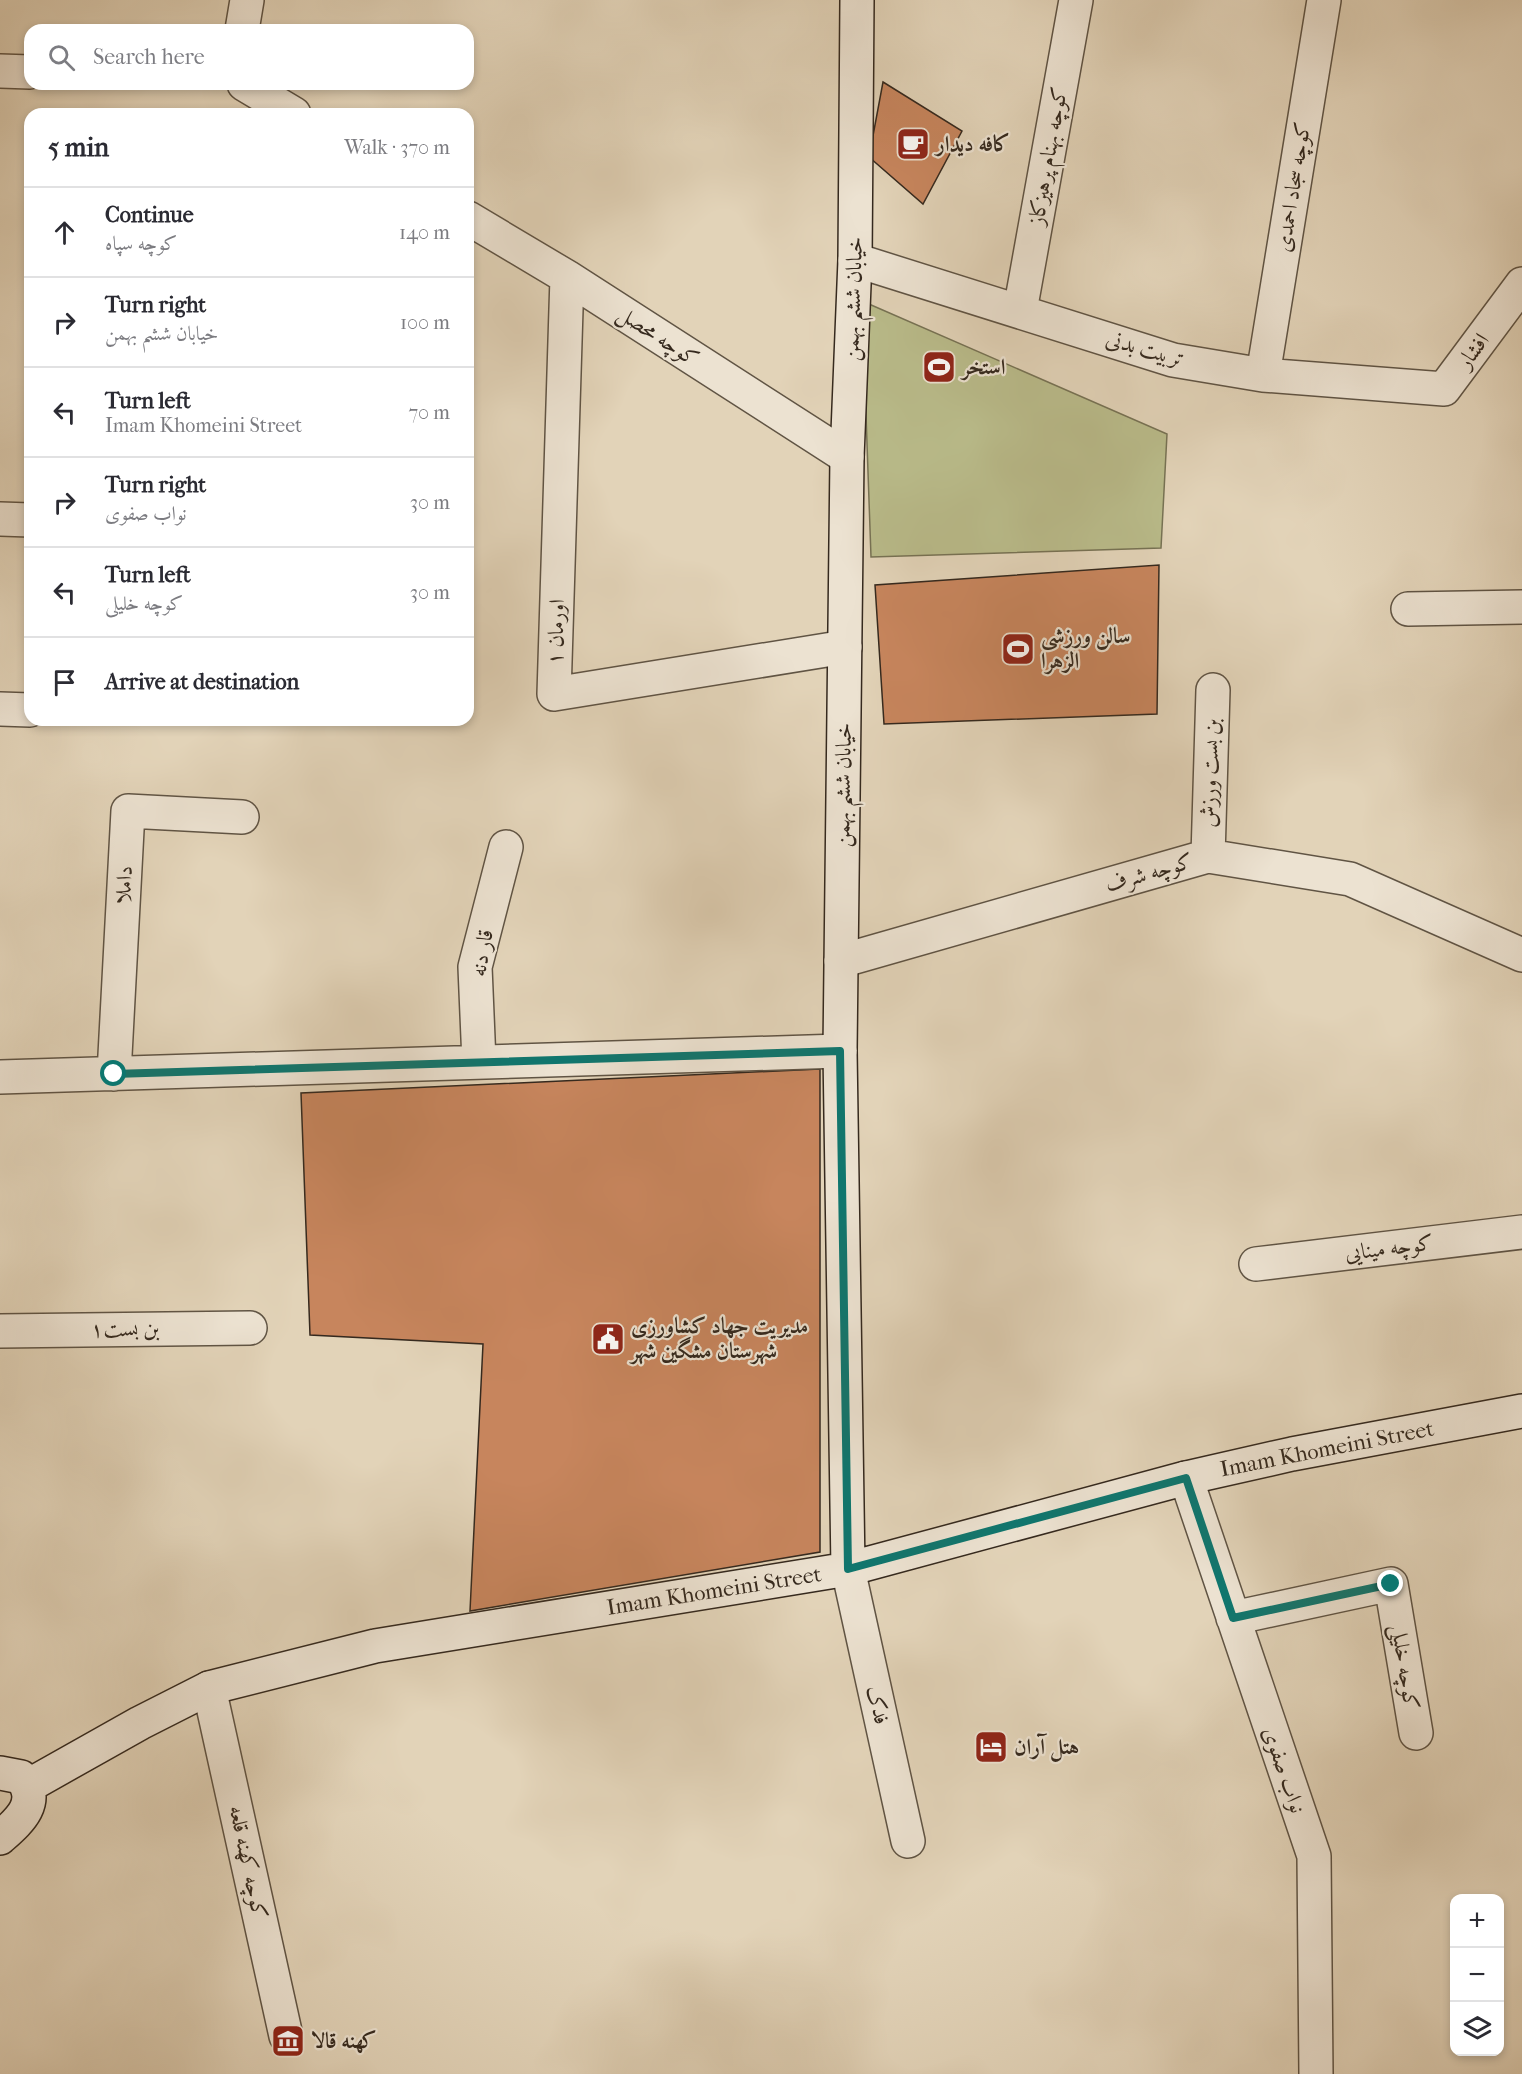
<!DOCTYPE html>
<html lang="en">
<head>
<meta charset="utf-8">
<style>
  body { margin:0; font-family:"IM FELL French Canon",Amiri,serif; background:#f7f7f7; color:#2b2b33 }
  .controls { position:absolute; right:18px; bottom:18px; display:grid; overflow:hidden; border-radius:12px; box-shadow:0 3px 9px #0003 }
  .controls button { width:54px; height:54px; display:grid; place-items:center; padding:0; border:0; border-bottom:2px solid #e1e1e2; background:#fff; color:#2b2b33; font:30px sans-serif }
  .stop { position:absolute; width:18px; height:18px; margin:-14px; border:4px solid #0f766e; border-radius:50%; background:#fff }
  .stop.end { background:#0f766e; border-color:#fff; box-shadow:0 2px 6px #0008 }
  .list { margin:0; padding:0; list-style:none }
  h2 { display:flex; justify-content:space-between; align-items:center; height:78px; margin:0; padding:0 24px; font-size:26px }
  h2 small { font-size:20px; font-weight:400; color:#7c7c81 }
  .list li { display:grid; grid-template-columns:39px 1fr auto; gap:18px; align-items:center; box-sizing:border-box; height:90px; padding:0 24px; border-top:2px solid #e1e1e2 }
  .list b { display:block; font-size:22px; white-space:nowrap }
  .list p { margin:0; font-size:20px; white-space:nowrap; color:#7c7c81 }
  .list em { font-size:20px; font-style:normal; color:#7c7c81 }
  .icon { flex:none; width:33px; height:33px; fill:none; stroke:currentColor; stroke-width:2; stroke-linecap:round; stroke-linejoin:round }
  .map { position:relative; flex:none; width:1522px; height:2074px; overflow:hidden }
  .search { position:absolute; background:#fff; box-shadow:0 3px 9px #0003; left:24px; top:24px; width:450px; height:66px; display:flex; align-items:center; gap:15px; box-sizing:border-box; padding:0 21px; border-radius:18px; color:#7c7c81; font-size:22px }
  .panel { position:absolute; background:#fff; box-shadow:0 3px 9px #0003; left:24px; top:108px; width:450px; height:618px; border-radius:18px }
  .map>svg:first-child { display:block }
</style>
</head>
<body>
<div class="map">
<svg width="1522" height="2074" viewBox="0 0 1522 2074">
  <rect width="100%" height="100%" fill="#e2d3b8"/>
  <filter id="stains"><feTurbulence type="fractalNoise" baseFrequency=".00333" numOctaves="4"/><feColorMatrix values="0 0 0 0 .2 0 0 0 0 .09 0 0 0 0 .02 0 0 0 .5 -.17"/></filter>
  <radialGradient id="worn" r=".72"><stop offset=".6" stop-color="#630" stop-opacity="0"/><stop offset="1" stop-color="#630" stop-opacity=".3"/></radialGradient>
  <path fill="#b9bb8a" stroke="#777254" stroke-width="1.5" d="M 862,301 L 1167,434 L 1161,548 L 871,557 Z"/>
  <path fill="#c7855d" stroke="#35291e" stroke-width="1.5" d="M 883,82 L 962,131 L 923,204 L 869,157 Z
    M 1159,565 L 1157,714 L 884,724 L 875,585 Z
    M 820,1069 L 820,1552 L 470,1611 L 483,1344 L 310,1335 L 301,1093 Z"/>
  <g fill="none" stroke-linecap="round" stroke-linejoin="round">
    <g stroke="#605444" stroke-width="36">
      <path id="street" d="M 242,30 L 247,0
        M 0,71 L 30,72
        M 244,84 L 294,114
        M 468,218 L 567,277 L 847,457
        M 855,260 L 1173,360 L 1263,375 L 1444,389 L 1522,284
        M 567,277 L 554,694 L 845,647
        M 1020,311 L 1076,0
        M 1263,375 L 1324,0
        M 0,519 L 30,520
        M 1408,609 L 1522,607
        M 0,709 L 30,710
        M 1208,856 L 1213,690
        M 841,961 L 1208,856 L 1350,879 L 1522,955
        M 479,1062 L 475,967 L 506,847
        M 114,1074 L 128,811 L 242,817
        M 0,1077 L 840,1051
        M 1256,1264 L 1522,1232
        M 0,1331 L 250,1328
        M 1186,1478 L 1314,1856 L 1316,2074
        M 848,1569 L 908,1841
        M 1233,1618 L 1391,1584 L 1416,1733
        M 209,1688 L 286,2036"/>
    </g>
    <g stroke="#35291e" stroke-width="36">
      <path id="secondary" d="M 848,1569 L 840,1051 L 847,457 L 855,260 L 857,0
        M 0,1773 L 21,1777 C 41,1803 19,1821 0,1838
        M 28,1786 L 140,1723 L 209,1688 L 375,1646 L 848,1569 L 1186,1478 L 1292,1454 L 1522,1411"/>
    </g>
    <use href="#street" stroke="#ece2d1" stroke-width="33"/>
    <use href="#secondary" stroke="#ece2d1" stroke-width="33"/>
  </g>
  <g fill="none" stroke-linecap="round" stroke-linejoin="round">
    <path stroke="#0f766e" stroke-width="8" d="M 114,1074 L 840,1051 L 848,1569 L 1186,1478 L 1233,1618 L 1391,1584"/>
  </g>
  <defs>
    <g id="cafe-square" transform="scale(1.725)"><rect x="-9" y="-9" width="18" height="18" rx="4" fill="#8f2418" stroke="#ece2d1"/><path d="M-5.5-4.5H6V0H3Q3 3.5 0 3.5H-2.5Q-5.5 3.5-5.5 0ZM3-3.2v2h1.7v-2ZM-6 4.5H4V6H-6Z" fill="#fff"/></g>
    <g id="stadium-square" transform="scale(1.725)"><rect x="-9" y="-9" width="18" height="18" rx="4" fill="#8f2418" stroke="#ece2d1"/><path d="M0-5a6.5 5 0 1 0 0 10a6.5 5 0 1 0 0-10ZM-3.5-1.8h7v3.6h-7Z" fill="#fff"/></g>
    <g id="civic-square" transform="scale(1.725)"><rect x="-9" y="-9" width="18" height="18" rx="4" fill="#8f2418" stroke="#ece2d1"/><path d="M-.6-6.5H3V-4.5H.6V-3L4-1V1h2V6H-6V1h2V-1L-.6-3ZM-1.2 2.5V6h2.4V2.5Z" fill="#fff"/></g>
    <g id="hotel-square" transform="scale(1.725)"><rect x="-9" y="-9" width="18" height="18" rx="4" fill="#8f2418" stroke="#ece2d1"/><path d="M-6-4.5h1.5V1H6V5H4.5V3h-9V5H-6ZM-4 0a1.8 1.8 0 1 1 3.6 0ZM.5 0V-2.5h3Q6-2.5 6 0Z" fill="#fff"/></g>
    <g id="museum-square" transform="scale(1.725)"><rect x="-9" y="-9" width="18" height="18" rx="4" fill="#8f2418" stroke="#ece2d1"/><path d="M0-6L6-3V-2H-6V-3ZM-5-1h2V3h-2ZM-1-1h2V3h-2ZM3-1h2V3H3ZM-6 4H6V6H-6Z" fill="#fff"/></g>
  </defs>
  <g fill-rule="evenodd">
    <use href="#cafe-square" x="913" y="144"/>
    <use href="#stadium-square" x="939" y="367"/>
    <use href="#stadium-square" x="1018" y="649"/>
    <use href="#civic-square" x="608" y="1339"/>
    <use href="#hotel-square" x="991" y="1747"/>
    <use href="#museum-square" x="288" y="2041"/>
  </g>
  <g text-anchor="middle" dominant-baseline="central" stroke-width="4.5" stroke-linejoin="round" paint-order="stroke">
    <g font-size="22" font-weight="bold" fill="#35291e" stroke="#ece2d1" text-anchor="start">
      <text x="936" y="144">کافه دیدار</text>
      <text x="962" y="367">استخر</text>
      <text x="1041" y="636">سالن ورزشی<tspan x="1041" dy="25">الزهرا</tspan></text>
      <text x="631" y="1326">مدیریت جهاد کشاورزی<tspan x="631" dy="25">شهرستان مشگین شهر</tspan></text>
      <text x="1014" y="1747">هتل آران</text>
      <text x="311" y="2041">کهنه قالا</text>
    </g>
    <g font-size="22" fill="#35291e" stroke="#ece2d1">
      <text transform="translate(1048 156) rotate(-80)">کوچه بهنام پرهیزکاز</text>
      <text transform="translate(1293 187) rotate(-81)">کوچه سجاد احمدی</text>
      <text transform="translate(853 299) rotate(-88)">خیابان ششم بهمن</text>
      <text transform="translate(658 336) rotate(33)">کوچه محصل</text>
      <text transform="translate(1145 349) rotate(16)">تربیت بدنی</text>
      <text transform="translate(1473 351) rotate(-54)">افشار</text>
      <text transform="translate(556 632) rotate(-88)">اورمان ۱</text>
      <text transform="translate(1210 773) rotate(-88)">بن بست ورزش</text>
      <text transform="translate(843 785) rotate(-89)">خیابان ششم بهمن</text>
      <text transform="translate(1149 873) rotate(-16)">کوچه شرف</text>
      <text transform="translate(124 885) rotate(-87)">داملا</text>
      <text transform="translate(482 953) rotate(-80)">قار دنه</text>
      <text transform="translate(1389 1248) rotate(-7)">کوچه مینایی</text>
      <text transform="translate(125 1329) rotate(-1)">بن بست۱</text>
      <text transform="translate(1327 1449) rotate(-11)">Imam Khomeini Street</text>
      <text transform="translate(714 1591) rotate(-9)">Imam Khomeini Street</text>
      <text transform="translate(1405 1667) rotate(81)">کوچه خلیلی</text>
      <text transform="translate(878 1705) rotate(77)">فدک</text>
      <text transform="translate(1284 1770) rotate(71)">نواب صفوی</text>
      <text transform="translate(248 1862) rotate(78)">کوچه کهنه قلعه</text>
    </g>
  </g>
  <rect width="100%" height="100%" filter="url(#stains)"/>
  <rect width="100%" height="100%" fill="url(#worn)"/>
</svg>
<div class="controls">
<button>+</button>
<button>−</button>
<button><svg class="icon" aria-label="layers" viewBox="0 0 24 24"><path d="M12 4l9 5-9 5-9-5zM3 14l9 5 9-5"/></svg></button>
</div>
<div class="stop" style="left:114px;top:1074px"></div>
<div class="stop end" style="left:1391px;top:1584px"></div>
<div class="search"><svg class="icon" aria-label="search" viewBox="0 0 24 24"><circle cx="10" cy="10" r="6"/><path d="M15 15l6 6"/></svg>Search here</div>
<section class="panel">
<h2>5 min<small>Walk · 370 m</small></h2>
<ul class="list">
<li><svg class="icon" aria-label="ahead" viewBox="0 0 24 24"><path d="M12 20V5M6 11l6-6 6 6"/></svg><div><b>Continue</b><p>کوچه سپاه</p></div><em>140 m</em></li>
<li><svg class="icon" aria-label="right" viewBox="0 0 24 24"><path d="M7 20v-9h11M14 6l5 5-5 5"/></svg><div><b>Turn right</b><p>خیابان ششم بهمن</p></div><em>100 m</em></li>
<li><svg class="icon" aria-label="left" viewBox="0 0 24 24"><path d="M17 20v-9H6M10 6l-5 5 5 5"/></svg><div><b>Turn left</b><p>Imam Khomeini Street</p></div><em>70 m</em></li>
<li><svg class="icon" aria-label="right" viewBox="0 0 24 24"><path d="M7 20v-9h11M14 6l5 5-5 5"/></svg><div><b>Turn right</b><p>نواب صفوی</p></div><em>30 m</em></li>
<li><svg class="icon" aria-label="left" viewBox="0 0 24 24"><path d="M17 20v-9H6M10 6l-5 5 5 5"/></svg><div><b>Turn left</b><p>کوچه خلیلی</p></div><em>30 m</em></li>
<li><svg class="icon" aria-label="arrive" viewBox="0 0 24 24"><path d="M6 21V4h12l-3 4 3 4H6"/></svg><div><b>Arrive at destination</b></div></li>
</ul>
</section>
</div>
</body>
</html>
